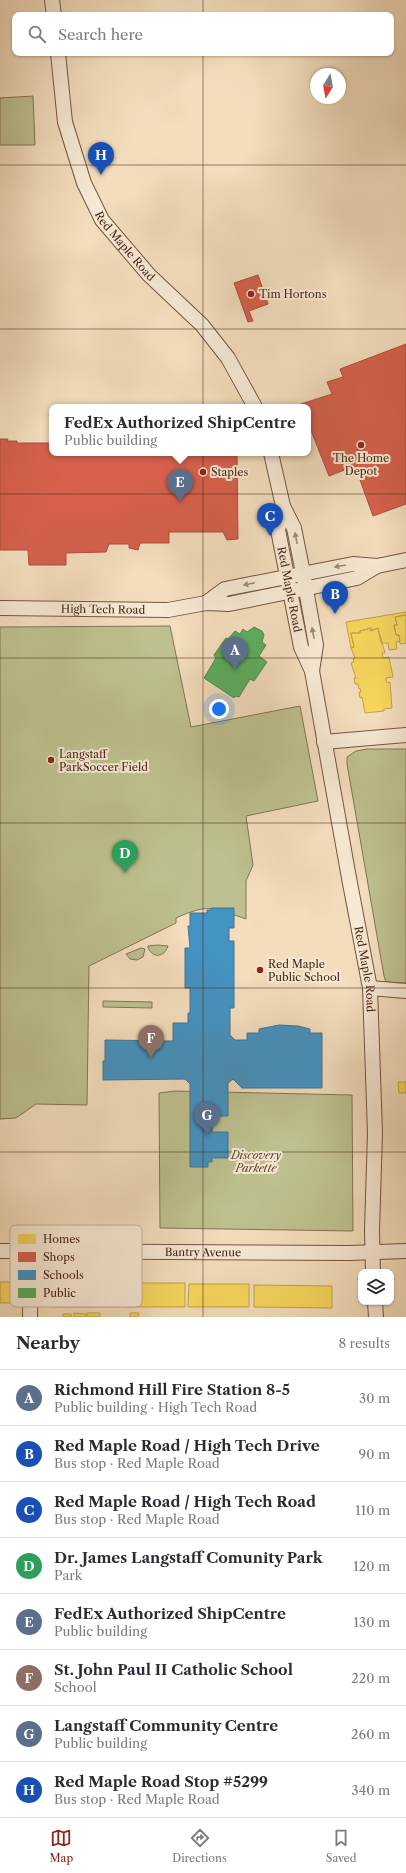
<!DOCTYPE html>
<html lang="en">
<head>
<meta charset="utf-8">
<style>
  body { margin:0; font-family:"Libre Caslon Text",serif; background:#f7f7f7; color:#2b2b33 }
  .controls { position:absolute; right:12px; bottom:12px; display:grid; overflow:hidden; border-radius:8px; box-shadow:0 1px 3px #0004 }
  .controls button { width:36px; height:36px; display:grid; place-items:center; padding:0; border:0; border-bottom:1px solid #e1e1e2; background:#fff; color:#2b2b33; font:20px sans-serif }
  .compass { position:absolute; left:310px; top:68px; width:36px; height:36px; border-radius:50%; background:#fff; box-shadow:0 1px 3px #0004; rotate:191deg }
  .you { position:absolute; left:219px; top:709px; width:14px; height:14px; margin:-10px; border:3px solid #fff; border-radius:50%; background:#1a73e8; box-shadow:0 0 0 6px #1a73e833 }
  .badge { display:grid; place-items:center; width:26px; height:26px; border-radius:50%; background:#8f2418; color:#fff; font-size:13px; font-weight:700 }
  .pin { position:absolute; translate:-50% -33px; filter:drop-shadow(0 1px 2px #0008) }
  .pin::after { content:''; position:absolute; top:21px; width:14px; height:12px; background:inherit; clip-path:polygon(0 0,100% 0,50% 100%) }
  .popup { position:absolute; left:49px; top:404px; width:262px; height:52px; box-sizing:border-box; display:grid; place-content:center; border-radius:8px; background:#fff; filter:drop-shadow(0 1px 3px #0005); font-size:13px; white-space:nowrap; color:#7c7c81 }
  .popup b { font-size:15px; color:#2b2b33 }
  .popup::after { content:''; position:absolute; left:50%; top:100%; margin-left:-8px; border:8px solid transparent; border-top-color:#fff }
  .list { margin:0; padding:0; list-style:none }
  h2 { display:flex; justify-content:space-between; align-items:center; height:52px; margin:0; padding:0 16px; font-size:17px }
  h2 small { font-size:13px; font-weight:400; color:#7c7c81 }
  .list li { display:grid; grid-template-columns:26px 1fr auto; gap:12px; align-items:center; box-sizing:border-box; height:56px; padding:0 16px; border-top:1px solid #e1e1e2 }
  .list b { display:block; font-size:15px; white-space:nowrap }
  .list p { margin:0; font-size:13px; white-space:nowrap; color:#7c7c81 }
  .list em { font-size:13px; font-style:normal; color:#7c7c81 }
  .icon { flex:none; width:22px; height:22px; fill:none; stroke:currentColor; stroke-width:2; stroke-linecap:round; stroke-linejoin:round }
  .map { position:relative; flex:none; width:406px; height:1317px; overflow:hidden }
  .search { position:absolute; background:#fff; box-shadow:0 1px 3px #0004; left:12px; right:12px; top:12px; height:44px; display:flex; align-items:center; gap:10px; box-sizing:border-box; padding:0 14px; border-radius:8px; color:#7c7c81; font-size:15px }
  .sheet { height:500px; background:#fff }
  nav { display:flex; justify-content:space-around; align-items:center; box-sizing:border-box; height:56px; border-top:1px solid #e1e1e2; background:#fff; font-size:11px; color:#7c7c81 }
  nav a { display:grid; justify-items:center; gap:2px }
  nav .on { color:#8f2418 }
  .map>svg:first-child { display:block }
</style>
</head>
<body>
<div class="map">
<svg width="406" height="1317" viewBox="0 0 406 1317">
  <rect width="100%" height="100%" fill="#f3ddbd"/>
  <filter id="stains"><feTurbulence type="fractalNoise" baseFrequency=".005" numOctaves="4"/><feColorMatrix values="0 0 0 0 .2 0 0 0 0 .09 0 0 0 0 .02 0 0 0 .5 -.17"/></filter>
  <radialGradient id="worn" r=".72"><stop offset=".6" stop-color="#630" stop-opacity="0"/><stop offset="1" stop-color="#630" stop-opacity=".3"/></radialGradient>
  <path fill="#bec08f" stroke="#847454" d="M 33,96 L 35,145 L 0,145 L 0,98 Z
    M 170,626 L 191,727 L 300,706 L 318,801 L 246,816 L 253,865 L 246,881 L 246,919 C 214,908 209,903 176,918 L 176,923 L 89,966 L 87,1105 L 36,1104 L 16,1118 L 0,1119 L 0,627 Z
    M 367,749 L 406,749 L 406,983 L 386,982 L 384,976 L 347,764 L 347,757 L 356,751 Z
    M 158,945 L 168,946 C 164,958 153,958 148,948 L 148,946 Z
    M 141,948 L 145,949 L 143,957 L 137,960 L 130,959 L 126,954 Z
    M 103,1001 L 152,1002 L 152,1008 L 103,1007 Z
    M 175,1091 L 352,1095 L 353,1231 L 160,1228 L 159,1093 Z"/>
  <path fill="#f6d55c" stroke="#c2a148" d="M 406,612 L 406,615 L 395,617 L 397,625 L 394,625 L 396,635 L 399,635 L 400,641 L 396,642 L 397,649 L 389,650 L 388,643 L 381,643 L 378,628 L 371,631 L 371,628 L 360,631 L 360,633 L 351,633 L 354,647 L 351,648 L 346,622 Z
    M 406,615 L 406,643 L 400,644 L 399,635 L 396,635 L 394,625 L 397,625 L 395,617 Z
    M 371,628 L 371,631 L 378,628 L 385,653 L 382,653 L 383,658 L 389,657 L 393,677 L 386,678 L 387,683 L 390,682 L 392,708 L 384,709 L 384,711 L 365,713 L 362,697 L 360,698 L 359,692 L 361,692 L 360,688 L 359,689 L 358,684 L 355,684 L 354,678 L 356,678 L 351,663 L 354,662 L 353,659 L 355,658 L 351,648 L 354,647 L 351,633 L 360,633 L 360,631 Z
    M 398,1082 L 406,1082 L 406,1093 L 399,1093 Z
    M 0,1282 L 16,1282 L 16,1303 L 0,1303 Z
    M 123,1283 L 185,1283 L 185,1307 L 123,1307 Z
    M 118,1284 L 119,1307 L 52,1307 L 52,1285 Z
    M 189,1284 L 249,1284 L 249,1307 L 188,1307 Z
    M 254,1285 L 332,1286 L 332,1308 L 254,1307 Z
    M 74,1313 L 86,1314 L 86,1317 L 74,1317 Z
    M 87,1313 L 100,1313 L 100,1317 L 87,1317 Z
    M 130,1313 L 139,1313 L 138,1317 L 130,1317 Z
    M 63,1314 L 71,1314 L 71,1317 L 63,1317 Z"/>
  <path fill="#d6604d" stroke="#ac4f3d" d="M 258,275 L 268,304 L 249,311 L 253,321 L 248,322 L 234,283 Z
    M 406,344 L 406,504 L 373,516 L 355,466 L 329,476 L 308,423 L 308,407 L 302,407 L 301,404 L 332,394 L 327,382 L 343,377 L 340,369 Z
    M 0,439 L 8,439 L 7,441 L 17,441 L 17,443 L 50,443 L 50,446 L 52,446 L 52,453 L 237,453 L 238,539 L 227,540 L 223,532 L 169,532 L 169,543 L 140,543 L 138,550 L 129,548 L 129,544 L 109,544 L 106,552 L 66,553 L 66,565 L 29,565 L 28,550 L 0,550 Z"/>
  <path fill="#4393c3" stroke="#457390" d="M 211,908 L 234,908 L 234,928 L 229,928 L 229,941 L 234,941 L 234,1008 L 230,1008 L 230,1035 L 235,1040 L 247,1040 L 247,1033 L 259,1033 L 259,1029 L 279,1025 L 298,1026 L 310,1029 L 310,1033 L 322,1033 L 322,1088 L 242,1088 L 233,1079 L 228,1083 L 228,1116 L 212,1116 L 212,1132 L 228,1132 L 228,1158 L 212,1158 L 212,1162 L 208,1162 L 208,1167 L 190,1167 L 190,1084 L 185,1079 L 103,1080 L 103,1061 L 105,1061 L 105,1040 L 173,1041 L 173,1023 L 188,1023 L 188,1013 L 190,1013 L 190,988 L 185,988 L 185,948 L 190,948 L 188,926 L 190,926 L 190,913 L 207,913 L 207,910 L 211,910 Z"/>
  <path fill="#5aae61" stroke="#55864b" d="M 254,627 L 262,631 L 264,635 L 262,642 L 266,645 L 259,656 L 267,662 L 254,681 L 250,679 L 239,697 L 235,696 L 234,698 L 204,678 L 216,658 L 214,655 L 226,638 L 228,639 L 235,631 L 240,634 L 243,629 L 247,632 Z"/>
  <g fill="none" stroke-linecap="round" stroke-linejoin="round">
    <g stroke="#745542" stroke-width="16">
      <g id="minor">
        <path d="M 52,0 L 54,15"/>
        <path id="s1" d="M 58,53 L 65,122 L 84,183 L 102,220 L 149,275 L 202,325 L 228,358 L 255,407"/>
        <path d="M 271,453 L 283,506 L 294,528 L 303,573 L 316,645 L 312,671"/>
        <path id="s2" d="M 283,506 L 278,530 L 301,647 L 312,671 L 349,878 L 370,988 L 375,1133 L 372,1230 L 373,1272"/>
        <path d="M 206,603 L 225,589 L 353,564 L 377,566 L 406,560"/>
        <path id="s3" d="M 0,608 L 168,610 L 206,603 L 229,604 L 357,578 L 377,566"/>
        <path d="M 324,742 L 406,735"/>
        <path d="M 370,988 L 406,991"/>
        <path id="s4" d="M 0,1251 L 349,1253 L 406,1251"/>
        <path d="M 375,1302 L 376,1317"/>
        <path d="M 30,1317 L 31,1251"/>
      </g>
    </g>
    <use href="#minor" stroke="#f7e9d4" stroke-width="14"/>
  </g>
  <defs><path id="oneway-solid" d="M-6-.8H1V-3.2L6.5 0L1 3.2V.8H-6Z"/></defs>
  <g fill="#a08876">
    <use href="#oneway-solid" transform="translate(296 538) rotate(-101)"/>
    <use href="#oneway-solid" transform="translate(340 566) rotate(170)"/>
    <use href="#oneway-solid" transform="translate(249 584) rotate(168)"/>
    <use href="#oneway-solid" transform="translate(313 633) rotate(-101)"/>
  </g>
  <path fill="none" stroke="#492819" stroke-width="1" stroke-opacity="0.55" d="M 203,0 L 203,15M 203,53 L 203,1317M 0,165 L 406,165M 0,329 L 406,329M 0,494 L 406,494M 0,658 L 406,658M 0,823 L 406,823M 0,988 L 406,988M 0,1152 L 406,1152"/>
  <g fill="#8f2418" stroke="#f7e9d4" stroke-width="1.5">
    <circle cx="251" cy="294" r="4"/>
    <circle cx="361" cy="445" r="4"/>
    <circle cx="203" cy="472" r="4"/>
    <circle cx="51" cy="760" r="4"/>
    <circle cx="260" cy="970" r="4"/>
  </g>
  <g text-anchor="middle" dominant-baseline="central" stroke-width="4" stroke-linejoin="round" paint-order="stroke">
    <g font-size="11" fill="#492819" stroke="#f7e9d4">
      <text stroke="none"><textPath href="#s1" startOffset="209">Red Maple Road</textPath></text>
      <text stroke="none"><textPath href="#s2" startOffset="85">Red Maple Road</textPath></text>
      <text stroke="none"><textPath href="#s3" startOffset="103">High Tech Road</textPath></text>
      <text stroke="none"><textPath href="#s2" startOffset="473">Red Maple Road</textPath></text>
      <text stroke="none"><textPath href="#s4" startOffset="203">Bantry Avenue</textPath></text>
    </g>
    <g font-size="11" fill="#492819" stroke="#f7e9d4" text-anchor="start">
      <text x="259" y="294">Tim Hortons</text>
      <text x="361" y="458" text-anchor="middle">The Home<tspan x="361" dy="13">Depot</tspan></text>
      <text x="211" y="472">Staples</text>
      <text x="59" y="754">Langstaff<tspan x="59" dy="13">ParkSoccer Field</tspan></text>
      <text x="268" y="964">Red Maple<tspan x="268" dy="13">Public School</tspan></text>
    </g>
    <g font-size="11" font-style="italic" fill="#604631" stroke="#f7e9d4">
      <text x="256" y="1155">Discovery<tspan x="256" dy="13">Parkette</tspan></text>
    </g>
  </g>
  <rect x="10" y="1225" width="132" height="82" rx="6" fill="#f7e9d4" stroke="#c3af9c" stroke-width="1"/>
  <rect x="18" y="1234" width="18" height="10" fill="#f6d55c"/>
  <rect x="18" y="1252" width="18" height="10" fill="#d6604d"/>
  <rect x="18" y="1270" width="18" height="10" fill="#4393c3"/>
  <rect x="18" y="1288" width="18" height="10" fill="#5aae61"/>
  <g font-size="11" fill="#492819">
    <text x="43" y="1243">Homes</text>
    <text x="43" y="1261">Shops</text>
    <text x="43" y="1279">Schools</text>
    <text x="43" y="1297">Public</text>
  </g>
  <rect width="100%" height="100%" filter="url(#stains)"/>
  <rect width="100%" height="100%" fill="url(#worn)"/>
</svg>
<div class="controls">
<button><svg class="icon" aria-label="layers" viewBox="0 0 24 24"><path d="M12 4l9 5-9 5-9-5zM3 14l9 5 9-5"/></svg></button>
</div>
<svg class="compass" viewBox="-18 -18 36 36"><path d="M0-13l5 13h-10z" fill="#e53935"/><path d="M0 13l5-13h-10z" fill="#7c7c81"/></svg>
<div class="you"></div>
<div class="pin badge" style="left:235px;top:670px;background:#5c6f8a">A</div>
<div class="pin badge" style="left:335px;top:614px;background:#1a4fb4">B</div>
<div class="pin badge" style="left:270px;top:536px;background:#1a4fb4">C</div>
<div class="pin badge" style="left:125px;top:873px;background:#2e9e5b">D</div>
<div class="pin badge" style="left:180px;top:502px;background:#5c6f8a">E</div>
<div class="popup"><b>FedEx Authorized ShipCentre</b>Public building</div>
<div class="pin badge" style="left:151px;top:1058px;background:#8d6e63">F</div>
<div class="pin badge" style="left:207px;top:1135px;background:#5c6f8a">G</div>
<div class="pin badge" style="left:101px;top:175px;background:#1a4fb4">H</div>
<div class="search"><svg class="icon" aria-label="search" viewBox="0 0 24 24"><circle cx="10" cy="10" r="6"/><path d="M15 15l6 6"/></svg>Search here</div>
</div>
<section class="sheet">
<h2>Nearby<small>8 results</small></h2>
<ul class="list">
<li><span class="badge" style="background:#5c6f8a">A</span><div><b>Richmond Hill Fire Station 8-5</b><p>Public building · High Tech Road</p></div><em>30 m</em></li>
<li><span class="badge" style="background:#1a4fb4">B</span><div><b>Red Maple Road / High Tech Drive</b><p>Bus stop · Red Maple Road</p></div><em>90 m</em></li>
<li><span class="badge" style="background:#1a4fb4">C</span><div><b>Red Maple Road / High Tech Road</b><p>Bus stop · Red Maple Road</p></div><em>110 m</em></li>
<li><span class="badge" style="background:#2e9e5b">D</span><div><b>Dr. James Langstaff Comunity Park</b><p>Park</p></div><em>120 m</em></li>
<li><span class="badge" style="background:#5c6f8a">E</span><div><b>FedEx Authorized ShipCentre</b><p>Public building</p></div><em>130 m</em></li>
<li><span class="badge" style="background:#8d6e63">F</span><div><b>St. John Paul II Catholic School</b><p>School</p></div><em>220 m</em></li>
<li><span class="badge" style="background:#5c6f8a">G</span><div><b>Langstaff Community Centre</b><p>Public building</p></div><em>260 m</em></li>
<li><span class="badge" style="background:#1a4fb4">H</span><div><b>Red Maple Road Stop #5299</b><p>Bus stop · Red Maple Road</p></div><em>340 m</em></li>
</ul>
</section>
<nav>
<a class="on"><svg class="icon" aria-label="map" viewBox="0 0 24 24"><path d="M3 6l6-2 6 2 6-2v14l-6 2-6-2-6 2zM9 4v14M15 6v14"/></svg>Map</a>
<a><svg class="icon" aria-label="directions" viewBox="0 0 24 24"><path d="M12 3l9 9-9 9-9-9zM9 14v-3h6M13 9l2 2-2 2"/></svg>Directions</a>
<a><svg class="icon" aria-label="saved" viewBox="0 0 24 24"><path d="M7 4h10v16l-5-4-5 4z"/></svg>Saved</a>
</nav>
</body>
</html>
